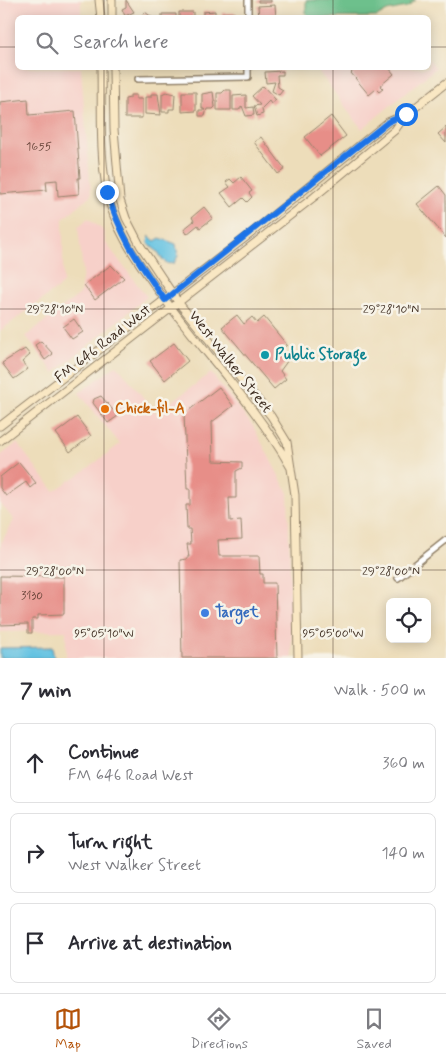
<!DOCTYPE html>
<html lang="en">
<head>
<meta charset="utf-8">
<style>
  body { margin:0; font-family:Mynerve,sans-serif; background:#f2f2f3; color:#2b2b33 }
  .controls { position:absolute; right:15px; bottom:15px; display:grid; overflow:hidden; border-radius:8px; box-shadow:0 2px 12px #0003 }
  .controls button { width:45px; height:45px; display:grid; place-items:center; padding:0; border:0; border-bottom:1px solid #e1e1e2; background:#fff; color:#2b2b33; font:25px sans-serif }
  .stop { position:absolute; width:15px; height:15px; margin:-11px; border:4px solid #1a73e8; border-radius:50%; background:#fff }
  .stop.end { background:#1a73e8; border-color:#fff; box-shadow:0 1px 5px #0008 }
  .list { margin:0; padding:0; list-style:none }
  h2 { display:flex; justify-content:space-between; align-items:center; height:65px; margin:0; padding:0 20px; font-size:21px }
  h2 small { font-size:16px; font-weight:400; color:#7c7c81 }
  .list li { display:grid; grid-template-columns:32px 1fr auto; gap:15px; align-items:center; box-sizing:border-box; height:80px; margin:0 10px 10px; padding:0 10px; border:1px solid #e1e1e2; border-radius:8px }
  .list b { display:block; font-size:19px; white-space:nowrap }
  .list p { margin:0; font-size:16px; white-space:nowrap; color:#7c7c81 }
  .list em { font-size:16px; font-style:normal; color:#7c7c81 }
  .icon { flex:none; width:28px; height:28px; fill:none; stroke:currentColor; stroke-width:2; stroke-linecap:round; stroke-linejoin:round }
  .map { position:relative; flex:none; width:446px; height:658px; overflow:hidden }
  .search { position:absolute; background:#fff; box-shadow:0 2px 12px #0003; left:15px; right:15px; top:15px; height:55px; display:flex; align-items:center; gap:12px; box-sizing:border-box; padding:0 18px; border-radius:8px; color:#7c7c81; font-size:19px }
  .sheet { height:335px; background:#fff }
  nav { display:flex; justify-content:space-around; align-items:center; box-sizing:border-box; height:70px; border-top:1px solid #e1e1e2; background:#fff; font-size:14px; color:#7c7c81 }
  nav a { display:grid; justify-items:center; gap:2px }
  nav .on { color:#b45309 }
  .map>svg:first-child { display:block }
</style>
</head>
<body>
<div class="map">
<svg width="446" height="658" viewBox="0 0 446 658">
  <rect width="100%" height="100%" fill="#f7f3e8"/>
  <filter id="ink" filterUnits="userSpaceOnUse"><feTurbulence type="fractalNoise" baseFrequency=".02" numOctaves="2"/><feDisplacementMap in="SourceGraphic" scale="10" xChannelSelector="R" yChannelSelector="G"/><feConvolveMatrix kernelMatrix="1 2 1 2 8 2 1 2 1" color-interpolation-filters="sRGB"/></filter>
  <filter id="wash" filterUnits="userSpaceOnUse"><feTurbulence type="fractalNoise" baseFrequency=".0096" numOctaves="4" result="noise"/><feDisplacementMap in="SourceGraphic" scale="20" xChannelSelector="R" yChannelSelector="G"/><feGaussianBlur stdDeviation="1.12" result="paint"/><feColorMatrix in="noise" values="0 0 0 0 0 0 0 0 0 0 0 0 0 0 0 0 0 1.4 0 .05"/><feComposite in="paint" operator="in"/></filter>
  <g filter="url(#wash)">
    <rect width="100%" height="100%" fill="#edddba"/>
    <path fill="#f7d0c9" d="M 0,0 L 81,0 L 81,17 L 18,18 L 18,68 L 81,68 L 91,195 L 63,219 L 63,284 L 0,331 Z
      M 429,59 L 436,68 L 362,129 L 316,68 L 428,68 Z
      M 88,218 L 103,230 L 106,243 L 147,297 L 54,373 L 26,336 L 80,294 L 83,272 L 78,227 Z
      M 117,365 L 156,413 L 211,373 L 253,426 L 288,493 L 292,658 L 66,658 L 66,631 L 0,632 L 0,552 L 1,543 L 14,520 L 0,503 L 0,456 L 17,443 L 54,491 L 83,472 L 120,444 L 79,393 Z"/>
    <path fill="#6dc08c" stroke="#547555" d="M 306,0 L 416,0 L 407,7 L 387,11 L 377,17 L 310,18 L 306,14 Z"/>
    <path fill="#64c2e2" stroke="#507680" d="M 149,236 L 155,241 L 160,238 L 176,244 L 178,256 L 174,263 C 164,266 163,259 158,252 C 155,249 151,247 148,243 Z
      M 52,647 L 54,658 L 0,658 L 0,648 Z"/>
    <g id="blocks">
      <path fill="#e78e88" d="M 126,0 L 134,12 L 125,16 L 122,9 L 126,7 Z
        M 258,0 L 271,0 L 271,2 L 258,2 Z
        M 275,5 L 276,18 L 259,18 L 258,6 Z
        M 215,11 L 215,18 L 203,18 L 203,12 Z
        M 145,12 L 153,18 L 141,18 Z
        M 179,12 L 193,12 L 193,18 L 179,18 Z
        M 222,13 L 235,13 L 236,18 L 222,18 Z
        M 162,14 L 176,14 L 176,18 L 162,18 Z
        M 353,68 L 389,68 L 394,74 L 380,86 L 383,89 L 379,92 L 376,89 L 369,95 L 351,73 L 354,70 Z
        M 283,71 L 283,75 L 277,75 L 278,87 L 283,90 L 279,95 L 272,91 L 275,82 L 266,83 L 265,72 Z
        M 263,86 L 276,100 L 271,104 L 269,101 L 262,108 L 263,114 L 257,116 L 254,106 L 260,105 L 252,96 Z
        M 225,90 L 231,90 L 231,110 L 217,110 L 217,93 L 222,93 Z
        M 166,92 L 175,94 L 174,109 L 169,109 L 169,112 L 162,112 L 162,94 Z
        M 182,92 L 196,92 L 196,111 L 182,112 Z
        M 213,92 L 215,107 L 213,109 L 207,109 L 205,116 L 199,116 L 199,110 L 205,110 L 202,108 L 202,94 Z
        M 151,94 L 158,94 L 161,115 L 145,114 L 145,97 L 151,97 Z
        M 130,95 L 136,95 L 136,99 L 142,99 L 142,118 L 125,118 L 125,99 L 130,98 Z
        M 246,95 L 246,108 L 253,107 L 254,115 L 246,116 L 242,106 L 239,110 L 233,110 L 233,96 Z
        M 28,99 L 29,115 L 75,111 L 80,178 L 78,178 L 79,194 L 58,196 L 57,180 L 46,181 L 47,190 L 0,194 L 0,102 Z
        M 331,116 L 346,136 L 320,156 L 305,137 Z
        M 446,127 L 446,143 L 438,134 Z
        M 261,137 L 285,169 L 278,174 L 254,142 Z
        M 241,177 L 252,191 L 249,193 L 252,197 L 247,202 L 243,198 L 232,207 L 221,193 L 230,187 L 226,182 L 230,179 L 234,183 Z
        M 439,186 L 446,195 L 446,238 L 417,204 Z
        M 204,207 L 213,218 L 200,228 L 198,225 L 187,234 L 184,229 L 194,221 L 192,217 Z
        M 111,265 L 124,278 L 95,300 L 84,285 Z
        M 237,315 L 244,324 L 252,317 L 257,323 L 264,317 L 287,345 L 280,350 L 288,360 L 280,371 L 286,379 L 274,389 L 222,327 Z
        M 74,319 L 83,332 L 72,339 L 63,327 Z
        M 41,341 L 53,354 L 45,360 L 35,345 Z
        M 174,343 L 188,361 L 165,380 L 150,361 Z
        M 25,349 L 30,355 L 22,362 L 28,369 L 14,379 L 2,363 Z
        M 219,387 L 233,406 L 212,422 L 213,461 L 242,462 L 242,468 L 236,471 L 236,498 L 229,498 L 230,521 L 241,520 L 242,539 L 218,540 L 219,556 L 259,556 L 260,574 L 263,574 L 263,583 L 275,583 L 277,658 L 182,658 L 180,560 L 187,559 L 187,557 L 189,557 L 187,544 L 191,544 L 190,529 L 187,529 L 186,505 L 190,505 L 190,489 L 187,489 L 184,414 Z
        M 101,396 L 118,416 L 108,423 L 93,403 L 94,399 Z
        M 77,417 L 91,436 L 70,452 L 56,433 Z
        M 19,462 L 36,483 L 30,488 L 26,482 L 6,496 L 0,488 L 0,477 Z
        M 0,576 L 64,577 L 64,614 L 38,615 L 38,619 L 32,619 L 32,633 L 28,633 L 28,624 L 0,625 Z"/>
    </g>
  </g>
  <g filter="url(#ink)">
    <use href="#blocks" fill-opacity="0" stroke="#94846c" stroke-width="1"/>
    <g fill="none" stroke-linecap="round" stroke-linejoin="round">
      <g stroke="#94846c" stroke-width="8">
        <path id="street" d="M 248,0 L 248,18
          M 138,79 L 248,77 L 248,68
          M 398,578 L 446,540"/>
      </g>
      <g stroke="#94846c" stroke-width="9">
        <path id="secondary" d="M 99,0 L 101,18
          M 112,0 L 112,18
          M 101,68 C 102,108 99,152 107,192 C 114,227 133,255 153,283 C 196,345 254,402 291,468
          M 113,68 L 114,129 L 120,200 L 126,218 L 140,245 L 178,302 L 271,416 L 287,442 L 295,495 L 298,658
          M 0,426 L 249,235 L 388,122 L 407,114 L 446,83
          M 0,441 L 314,197 L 395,130 L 406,114"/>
      </g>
      <use href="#street" stroke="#fff" stroke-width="5"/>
      <use href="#secondary" stroke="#f9e7c3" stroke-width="7"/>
    </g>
  </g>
  <g fill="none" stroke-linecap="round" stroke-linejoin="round" filter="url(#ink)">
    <path stroke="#1a73e8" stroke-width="6" d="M 107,192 C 121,238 138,261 165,300 L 388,122 L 406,114"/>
  </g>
  <path fill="none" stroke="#3b2a1e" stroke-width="1" stroke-opacity="0.45" d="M 104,0 L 104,18M 333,0 L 333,18M 0,47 L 18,47M 428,47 L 446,47M 104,68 L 104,658M 333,68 L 333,658M 0,309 L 446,309M 0,570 L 446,570"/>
  <circle fill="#0f9aa8" stroke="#f7f3e8" stroke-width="2" cx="265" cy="355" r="5"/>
  <circle fill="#e8710a" stroke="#f7f3e8" stroke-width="2" cx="105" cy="409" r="5"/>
  <circle fill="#3f7fe0" stroke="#f7f3e8" stroke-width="2" cx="205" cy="613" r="5"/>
  <g text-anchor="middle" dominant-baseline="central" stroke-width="5" stroke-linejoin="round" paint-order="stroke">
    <g font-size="12" fill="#664338">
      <text x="39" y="147">1655</text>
      <text x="32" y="596">3130</text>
    </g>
    <g font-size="15" fill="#3b2a1e" stroke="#f7f3e8">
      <text transform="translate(103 344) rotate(-38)">FM 646 Road West</text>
      <text transform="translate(230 362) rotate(52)">West Walker Street</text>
    </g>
    <g font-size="15" font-weight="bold" fill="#0d838f" stroke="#f7f3e8" text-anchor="start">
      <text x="275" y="355">Public Storage</text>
    </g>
    <g font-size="15" font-weight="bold" fill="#c56008" stroke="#f7f3e8" text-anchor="start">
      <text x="115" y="409">Chick-fil-A</text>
    </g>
    <g font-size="15" font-weight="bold" fill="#366cbe" stroke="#f7f3e8" text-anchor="start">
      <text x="215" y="613">Target</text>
    </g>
  </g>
  <g font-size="12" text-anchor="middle" fill="#3b2a1e" stroke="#f7f3e8" stroke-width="5" stroke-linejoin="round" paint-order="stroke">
    <text x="55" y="313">29°28'10"N</text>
    <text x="391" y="313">29°28'10"N</text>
    <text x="55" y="575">29°28'00"N</text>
    <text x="391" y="575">29°28'00"N</text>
    <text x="104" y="637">95°05'10"W</text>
    <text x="333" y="637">95°05'00"W</text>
  </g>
</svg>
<div class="controls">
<button><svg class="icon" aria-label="locate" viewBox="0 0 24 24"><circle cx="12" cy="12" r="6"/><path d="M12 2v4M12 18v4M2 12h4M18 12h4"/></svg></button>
</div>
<div class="stop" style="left:406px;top:114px"></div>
<div class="stop end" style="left:107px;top:192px"></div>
<div class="search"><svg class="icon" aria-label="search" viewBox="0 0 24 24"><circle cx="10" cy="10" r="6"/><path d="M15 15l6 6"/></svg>Search here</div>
</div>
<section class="sheet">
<h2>7 min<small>Walk · 500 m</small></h2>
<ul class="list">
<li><svg class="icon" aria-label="ahead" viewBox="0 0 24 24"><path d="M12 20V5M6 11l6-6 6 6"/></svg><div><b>Continue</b><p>FM 646 Road West</p></div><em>360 m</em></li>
<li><svg class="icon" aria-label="right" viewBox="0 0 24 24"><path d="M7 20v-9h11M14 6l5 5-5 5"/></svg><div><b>Turn right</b><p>West Walker Street</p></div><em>140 m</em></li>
<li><svg class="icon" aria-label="arrive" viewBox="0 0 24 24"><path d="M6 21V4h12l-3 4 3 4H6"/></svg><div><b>Arrive at destination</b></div></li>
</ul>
</section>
<nav>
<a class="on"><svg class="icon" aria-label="map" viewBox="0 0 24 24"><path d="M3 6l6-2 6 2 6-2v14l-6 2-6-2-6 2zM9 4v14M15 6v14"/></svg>Map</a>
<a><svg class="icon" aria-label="directions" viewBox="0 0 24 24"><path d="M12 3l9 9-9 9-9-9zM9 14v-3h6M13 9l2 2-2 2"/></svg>Directions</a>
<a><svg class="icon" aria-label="saved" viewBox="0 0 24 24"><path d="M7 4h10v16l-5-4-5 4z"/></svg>Saved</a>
</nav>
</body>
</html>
